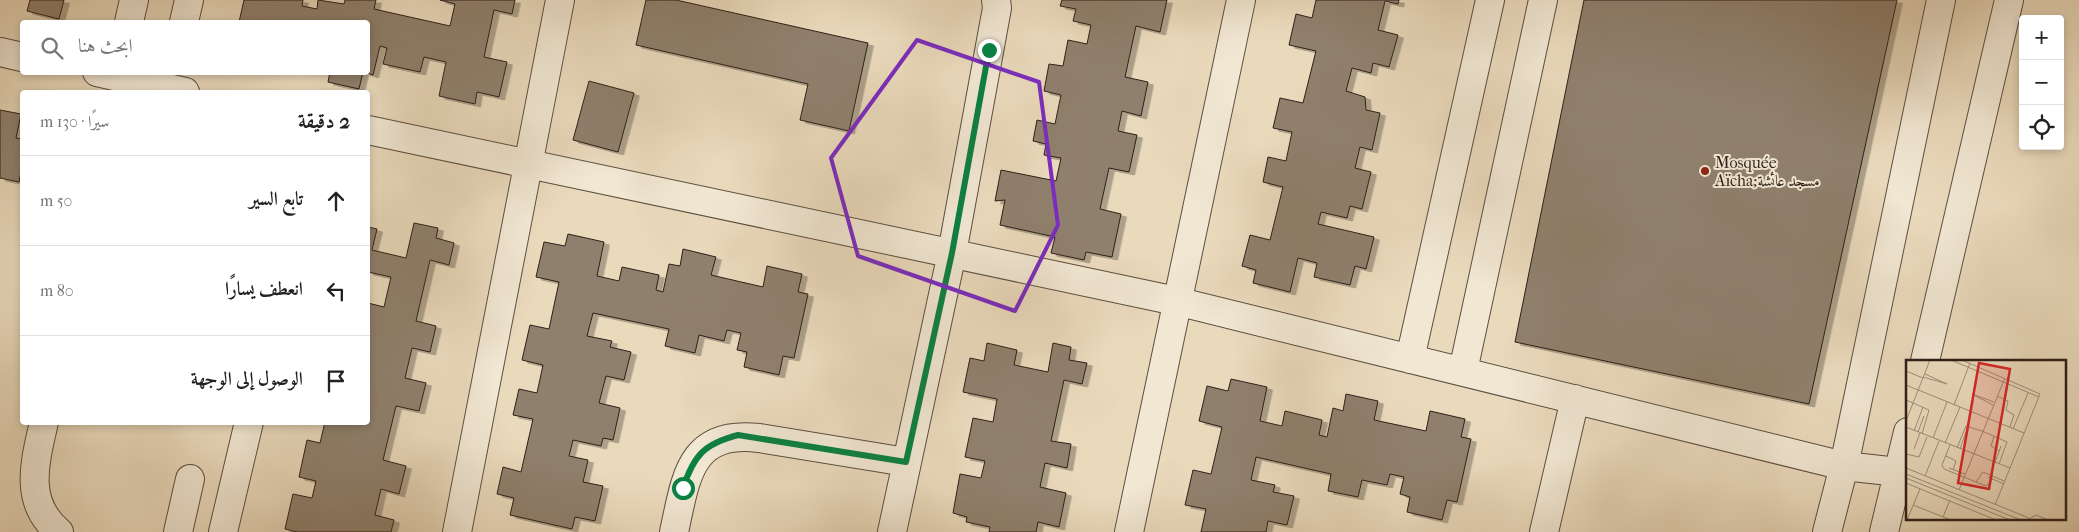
<!DOCTYPE html>
<html lang="ar">
<head>
<meta charset="utf-8">
<style>
  body { margin:0; font-family:"IM FELL French Canon",Amiri,serif; background:#f2f2f2; color:#222; direction:rtl }
  .controls { position:absolute; right:15px; top:15px; display:grid; overflow:hidden; border-radius:5px; box-shadow:0 2px 8px #0003 }
  .controls button { width:45px; height:45px; display:grid; place-items:center; padding:0; border:0; border-bottom:1px solid #e0e0e0; background:#fff; color:#222; font:25px sans-serif }
  .stop { position:absolute; width:15px; height:15px; margin:-11px; border:4px solid #0b8043; border-radius:50%; background:#fff }
  .stop.end { background:#0b8043; border-color:#fff; box-shadow:0 1px 5px #0008 }
  .list { margin:0; padding:0; list-style:none }
  h2 { display:flex; justify-content:space-between; align-items:center; height:65px; margin:0; padding:0 20px; font-size:21px }
  h2 small { font-size:16px; font-weight:400; color:#767676 }
  .list li { display:grid; grid-template-columns:32px 1fr auto; gap:15px; align-items:center; box-sizing:border-box; height:90px; padding:0 20px; border-top:1px solid #e0e0e0 }
  .list b { display:block; font-size:19px; white-space:nowrap }
  .list em { font-size:16px; font-style:normal; color:#767676 }
  .icon { flex:none; width:28px; height:28px; fill:none; stroke:currentColor; stroke-width:2; stroke-linecap:round; stroke-linejoin:round }
  .map { position:relative; flex:none; width:2079px; height:532px; overflow:hidden; direction:ltr }
  .search { position:absolute; background:#fff; box-shadow:0 2px 8px #0003; left:20px; top:20px; width:350px; height:55px; display:flex; align-items:center; gap:12px; box-sizing:border-box; padding:0 18px; border-radius:5px; color:#767676; font-size:19px }
  .panel { position:absolute; background:#fff; box-shadow:0 2px 8px #0003; left:20px; top:90px; width:350px; height:335px; border-radius:5px; direction:rtl }
  .map>svg:first-child { display:block }
</style>
</head>
<body>
<div class="map">
<svg width="2079" height="532" viewBox="0 0 2079 532">
  <defs>
    <filter id="shadow"><feDropShadow dx="5.5" dy="3" stdDeviation="0" flood-color="#0004"/></filter>
  </defs>
  <rect width="100%" height="100%" fill="#eadabc"/>
  <filter id="stains"><feTurbulence type="fractalNoise" baseFrequency=".004" numOctaves="4"/><feColorMatrix values="0 0 0 0 .2 0 0 0 0 .09 0 0 0 0 .02 0 0 0 .5 -.17"/></filter>
  <radialGradient id="worn" r=".72"><stop offset=".6" stop-color="#630" stop-opacity="0"/><stop offset="1" stop-color="#630" stop-opacity=".3"/></radialGradient>
  <path fill="#8f806d" stroke="#2d1f18" filter="url(#shadow)" d="M 30,0 L 64,0 L 59,19 L 27,11 Z
    M 244,0 L 303,0 L 302,6 L 317,9 L 318,0 L 344,4 L 345,0 L 376,0 L 374,9 L 450,26 L 455,4 L 440,0 L 515,0 L 512,14 L 494,10 L 484,57 L 507,62 L 499,97 L 477,92 L 475,104 L 439,96 L 446,62 L 424,57 L 420,72 L 383,64 L 387,48 L 380,46 L 373,75 L 364,72 L 368,72 L 368,22 L 239,22 Z
    M 646,0 L 676,0 L 868,43 L 849,131 L 800,120 L 808,84 L 636,45 Z
    M 1062,0 L 1167,0 L 1160,32 L 1136,26 L 1125,77 L 1148,82 L 1141,116 L 1122,111 L 1118,131 L 1137,135 L 1129,172 L 1109,168 L 1100,209 L 1121,214 L 1112,257 L 1086,252 L 1084,260 L 1051,253 L 1055,237 L 1000,225 L 1005,200 L 995,201 L 1001,170 L 1056,181 L 1061,158 L 1044,155 L 1046,144 L 1033,141 L 1037,120 L 1055,124 L 1061,95 L 1044,91 L 1049,64 L 1063,66 L 1068,40 L 1087,44 L 1091,25 L 1073,21 L 1076,9 L 1060,6 Z
    M 1316,0 L 1399,0 L 1398,4 L 1385,1 L 1378,30 L 1398,35 L 1389,67 L 1373,63 L 1371,73 L 1352,68 L 1346,91 L 1365,97 L 1366,110 L 1380,113 L 1372,150 L 1360,147 L 1355,168 L 1371,172 L 1362,209 L 1350,206 L 1347,218 L 1321,212 L 1318,224 L 1374,237 L 1366,269 L 1355,266 L 1350,285 L 1314,277 L 1317,263 L 1298,258 L 1290,292 L 1253,283 L 1256,270 L 1242,266 L 1250,235 L 1270,240 L 1283,187 L 1263,182 L 1268,157 L 1286,161 L 1292,132 L 1273,128 L 1280,98 L 1303,103 L 1316,51 L 1289,45 L 1296,14 L 1312,18 Z
    M 1584,0 L 1897,0 L 1809,404 L 1515,342 Z
    M 330,72 L 363,72 L 359,89 L 328,82 Z
    M 589,81 L 634,93 L 618,152 L 573,140 Z
    M 0,110 L 21,114 L 16,138 L 22,139 L 22,166 L 19,182 L 0,178 Z
    M 414,223 L 438,228 L 436,238 L 454,243 L 449,265 L 430,260 L 416,321 L 436,326 L 430,352 L 412,348 L 405,378 L 426,383 L 419,411 L 396,406 L 383,460 L 406,466 L 399,494 L 381,489 L 375,515 L 394,520 L 391,532 L 297,532 L 285,529 L 293,494 L 312,498 L 316,481 L 299,477 L 307,440 L 320,443 L 325,422 L 368,422 L 368,303 L 384,307 L 391,277 L 368,272 L 368,227 L 377,229 L 372,250 L 406,258 Z
    M 568,234 L 604,242 L 597,276 L 619,281 L 622,267 L 659,275 L 656,290 L 663,292 L 669,264 L 680,266 L 683,249 L 716,257 L 711,275 L 763,287 L 767,266 L 802,274 L 798,292 L 808,294 L 794,358 L 783,356 L 779,375 L 744,367 L 747,352 L 737,350 L 741,333 L 727,330 L 724,341 L 699,335 L 695,353 L 665,346 L 669,329 L 593,313 L 587,336 L 612,341 L 610,347 L 631,352 L 624,380 L 606,376 L 599,403 L 620,408 L 613,440 L 603,438 L 601,446 L 573,440 L 569,456 L 588,460 L 583,482 L 603,486 L 595,521 L 575,517 L 572,529 L 510,515 L 514,498 L 497,494 L 503,467 L 521,472 L 533,419 L 513,415 L 519,389 L 537,393 L 543,365 L 522,360 L 530,325 L 549,329 L 559,282 L 536,277 L 544,242 L 565,246 Z
    M 987,343 L 1017,350 L 1014,365 L 1048,372 L 1053,343 L 1071,347 L 1069,360 L 1087,363 L 1082,384 L 1064,380 L 1051,441 L 1071,444 L 1067,468 L 1045,463 L 1040,487 L 1066,493 L 1059,527 L 1038,522 L 1036,532 L 989,532 L 990,527 L 966,522 L 967,517 L 953,513 L 960,474 L 981,478 L 985,461 L 965,457 L 973,418 L 993,422 L 997,399 L 963,392 L 970,358 L 984,361 Z
    M 1231,379 L 1267,387 L 1260,421 L 1282,426 L 1285,411 L 1322,420 L 1319,435 L 1327,437 L 1333,408 L 1343,411 L 1346,394 L 1378,401 L 1374,420 L 1426,431 L 1430,411 L 1465,419 L 1461,437 L 1471,439 L 1457,502 L 1447,500 L 1442,520 L 1407,512 L 1410,497 L 1400,494 L 1404,477 L 1390,474 L 1387,485 L 1362,480 L 1358,497 L 1328,491 L 1331,474 L 1256,457 L 1251,480 L 1275,485 L 1273,492 L 1294,496 L 1287,525 L 1268,521 L 1266,532 L 1201,532 L 1206,509 L 1185,505 L 1193,470 L 1211,474 L 1222,427 L 1199,421 L 1207,386 L 1228,391 Z"/>
  <g fill="none" stroke-linecap="round" stroke-linejoin="round">
    <g stroke="#5c4e41" stroke-width="30">
      <path id="minor" d="M 129,22 L 134,0
        M 184,22 L 189,0
        M 0,52 L 22,57
        M 97,72 L 185,92
        M 368,130 L 1176,301 L 1844,466 L 1898,472
        M 1410,359 L 1490,0
        M 1925,361 L 2009,0
        M 1463,371 L 1543,0
        M 44,422 C 35,462 23,502 59,532
        M 178,532 L 190,479
        M 223,532 L 249,422
        M 457,532 L 560,0
        M 674,532 C 686,478 689,430 759,438 L 906,462
        M 892,532 L 952,253 L 997,8 L 996,0
        M 1129,532 L 1241,0
        M 1544,532 L 1575,399
        M 1827,532 L 1844,466 L 1941,0
        M 1884,532 L 1908,432"/>
    </g>
    <use href="#minor" stroke="#f1e7d3" stroke-width="28"/>
  </g>
  <g fill="none" stroke-linecap="round" stroke-linejoin="round">
    <path stroke="#0b8043" stroke-width="6" d="M 683,488 C 694,455 704,444 738,435 L 906,462 L 952,253 L 989,50"/>
  </g>
  <path fill="none" stroke="#7b2cbf" stroke-width="4" stroke-linejoin="round" d="M 917,40 L 1039,82 L 1058,225 L 1015,311 L 858,256 L 831,158 Z"/>
  <circle fill="#8f2418" stroke="#f1e7d3" stroke-width="2" cx="1705" cy="171" r="5"/>
  <g text-anchor="middle" dominant-baseline="central" stroke-width="4" stroke-linejoin="round" paint-order="stroke">
    <g font-size="16" fill="#2d1f18" stroke="#f1e7d3" text-anchor="start">
      <text x="1715" y="162">Mosquée<tspan x="1715" dy="18">Aïcha;مسجد عائشة</tspan></text>
    </g>
  </g>
  <g transform="translate(1906 360)">
    <rect width="160" height="160" fill="#eadabc"/>
    <path fill="none" stroke="#9e8f7a" stroke-width="1" d="M 45,0 L 133,37M 56,0 L 134,34 L 89,145M 0,11 L 17,18M 17,17 L 41,24 L 19,14M 0,25 L 118,73M 91,36 L 102,41 L 100,50 L 108,55 L 104,67M 0,40 L 23,50 L 16,74M 48,45 L 64,3M 87,45 L 66,34 L 88,42M 0,61 L 24,0M 0,67 L 104,108M 107,69 L 122,33M 8,71 L 17,47M 12,72 L 18,56M 88,76 L 85,86 L 93,91M 27,78 L 41,42M 39,83 L 54,47M 44,85 L 36,105 L 38,109 L 80,126 L 87,119M 51,88 L 60,66 L 76,71 L 101,82 L 93,104M 8,89 L 14,73M 54,89 L 60,72M 0,94 L 13,97 L 21,77M 40,96 L 50,101 L 47,110M 89,103 L 95,86M 0,108 L 123,158M 43,108 L 59,114M 0,114 L 115,160M 19,116 L 33,81M 82,117 L 98,124M 0,118 L 104,160M 70,122 L 77,112 L 98,121M 0,123 L 90,160M 53,130 L 99,18M 7,145 L 45,160M 37,157 L 44,140M 1,160 L 14,129M 121,160 L 130,155 L 142,160"/>
    <path fill="#d62828" fill-opacity="0.15" stroke="#d62828" stroke-width="2.5" d="M 73,3 L 104,9 L 83,129 L 52,123 Z"/>
    <rect width="160" height="160" fill="none" stroke="#2d1f18" stroke-width="2.5"/>
  </g>
  <rect width="100%" height="100%" filter="url(#stains)"/>
  <rect width="100%" height="100%" fill="url(#worn)"/>
</svg>
<div class="controls">
<button>+</button>
<button>−</button>
<button><svg class="icon" aria-label="locate" viewBox="0 0 24 24"><circle cx="12" cy="12" r="6"/><path d="M12 2v4M12 18v4M2 12h4M18 12h4"/></svg></button>
</div>
<div class="stop" style="left:683px;top:488px"></div>
<div class="stop end" style="left:989px;top:50px"></div>
<div class="search"><svg class="icon" aria-label="search" viewBox="0 0 24 24"><circle cx="10" cy="10" r="6"/><path d="M15 15l6 6"/></svg>ابحث هنا</div>
<section class="panel">
<h2>2 دقيقة<small>سيرًا · 130 m</small></h2>
<ul class="list">
<li><svg class="icon" aria-label="ahead" viewBox="0 0 24 24"><path d="M12 20V5M6 11l6-6 6 6"/></svg><div><b>تابع السير</b></div><em>50 m</em></li>
<li><svg class="icon" aria-label="left" viewBox="0 0 24 24"><path d="M17 20v-9H6M10 6l-5 5 5 5"/></svg><div><b>انعطف يسارًا</b></div><em>80 m</em></li>
<li><svg class="icon" aria-label="arrive" viewBox="0 0 24 24"><path d="M6 21V4h12l-3 4 3 4H6"/></svg><div><b>الوصول إلى الوجهة</b></div></li>
</ul>
</section>
</div>
</body>
</html>
